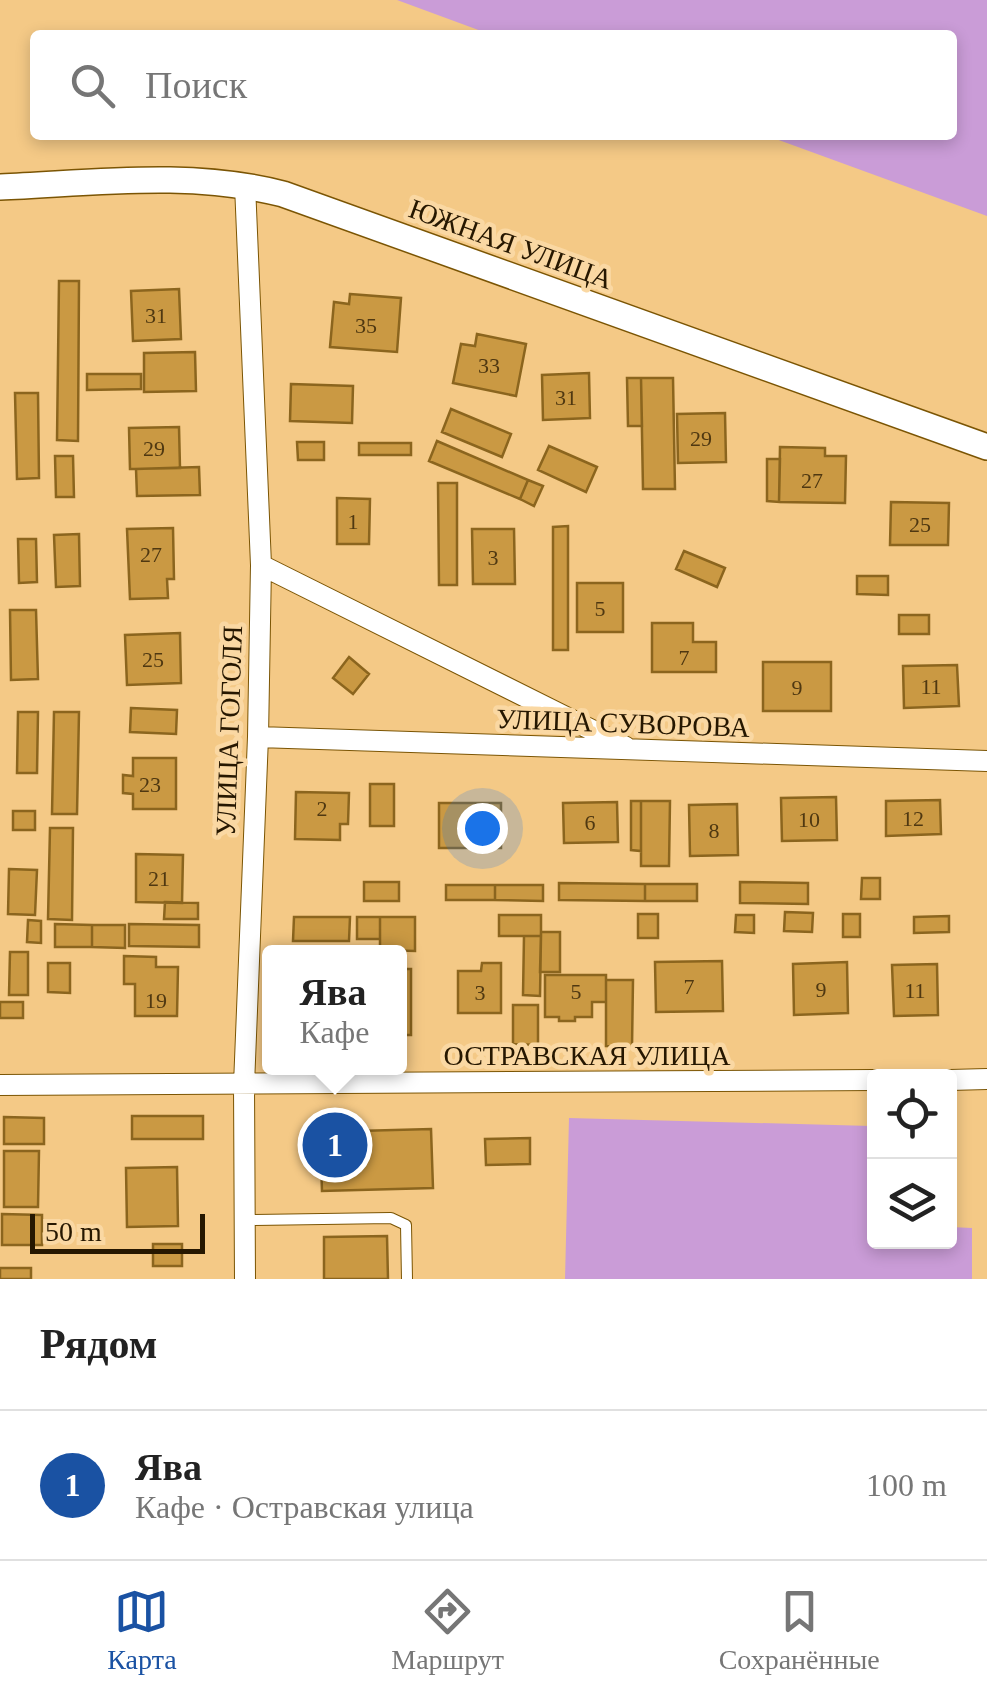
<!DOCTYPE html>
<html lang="ru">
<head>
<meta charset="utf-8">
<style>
  body { margin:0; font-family:"Times New Roman",serif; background:#f6f6f6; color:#222 }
  .controls { position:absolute; right:30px; bottom:30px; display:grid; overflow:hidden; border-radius:10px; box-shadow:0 5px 15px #0003 }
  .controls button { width:90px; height:90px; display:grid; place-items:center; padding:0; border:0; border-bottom:2px solid #e0e0e0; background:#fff; color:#222; font:50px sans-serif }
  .scale { position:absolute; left:30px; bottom:25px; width:175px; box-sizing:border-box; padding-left:10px; border:5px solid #261700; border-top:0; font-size:28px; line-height:35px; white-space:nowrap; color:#261700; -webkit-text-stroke:8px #fad8a3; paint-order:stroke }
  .you { position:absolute; left:482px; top:828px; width:35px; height:35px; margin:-25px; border:8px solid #fff; border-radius:50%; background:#1a73e8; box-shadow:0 0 0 15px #1a73e833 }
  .badge { display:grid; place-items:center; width:65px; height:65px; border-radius:50%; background:#1a52a3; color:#fff; font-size:32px; font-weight:700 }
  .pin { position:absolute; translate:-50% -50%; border:5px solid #fff; box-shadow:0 2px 10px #0006 }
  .popup { position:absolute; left:262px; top:945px; width:145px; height:130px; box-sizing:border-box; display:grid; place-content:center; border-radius:10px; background:#fff; filter:drop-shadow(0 2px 8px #0005); font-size:32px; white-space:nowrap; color:#767676 }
  .popup b { font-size:38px; color:#222 }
  .popup::after { content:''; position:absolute; left:50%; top:100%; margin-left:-20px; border:20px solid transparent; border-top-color:#fff }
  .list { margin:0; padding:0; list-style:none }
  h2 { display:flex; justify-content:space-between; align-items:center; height:130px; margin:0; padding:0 40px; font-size:42px }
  h2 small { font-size:32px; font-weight:400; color:#767676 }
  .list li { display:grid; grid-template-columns:65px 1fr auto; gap:30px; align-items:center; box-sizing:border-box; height:150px; padding:0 40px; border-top:2px solid #e0e0e0 }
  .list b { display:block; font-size:38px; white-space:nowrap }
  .list p { margin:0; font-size:32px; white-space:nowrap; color:#767676 }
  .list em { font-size:32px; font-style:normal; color:#767676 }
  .icon { flex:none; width:55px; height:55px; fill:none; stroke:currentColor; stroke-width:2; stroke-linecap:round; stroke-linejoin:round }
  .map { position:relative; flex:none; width:987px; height:1279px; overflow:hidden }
  .search { position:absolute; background:#fff; box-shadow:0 5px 15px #0003; left:30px; right:30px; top:30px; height:110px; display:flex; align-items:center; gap:25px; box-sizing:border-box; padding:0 35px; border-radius:10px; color:#767676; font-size:38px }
  .sheet { height:280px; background:#fff }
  nav { display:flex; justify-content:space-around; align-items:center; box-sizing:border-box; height:140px; border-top:2px solid #e0e0e0; background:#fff; font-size:28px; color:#767676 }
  nav a { display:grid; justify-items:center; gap:5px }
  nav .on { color:#1a52a3 }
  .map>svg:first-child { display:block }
</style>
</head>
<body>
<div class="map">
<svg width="987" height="1279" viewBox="0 0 987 1279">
  <rect width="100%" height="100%" fill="#f4c986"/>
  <path fill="#ca9cd7" d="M 397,0 L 987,0 L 987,216 L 765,135 L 952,135 L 952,35 L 492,35 Z
    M 569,1118 L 871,1126 L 869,1224 L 874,1225 L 874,1242 L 950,1242 L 950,1227 L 972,1228 L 972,1279 L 565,1279 Z"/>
  <path fill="#ca9943" stroke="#8b651e" stroke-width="2.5" d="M 59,281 L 79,281 L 78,441 L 57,440 Z
    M 179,289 L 181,339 L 133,341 L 131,291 Z
    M 350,294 L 401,298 L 397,352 L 330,347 L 334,302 L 349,304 Z
    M 477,334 L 526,344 L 516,396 L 453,383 L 461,344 L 475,346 Z
    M 195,352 L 196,391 L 144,392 L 144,353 Z
    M 589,373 L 590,418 L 543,420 L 542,375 Z
    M 87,374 L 141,374 L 141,389 L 87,390 Z
    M 627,378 L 641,378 L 642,426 L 628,426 Z
    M 641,378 L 673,378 L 675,489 L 643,489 Z
    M 291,384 L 353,386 L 352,423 L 290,421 Z
    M 15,393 L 38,393 L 39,478 L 17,479 Z
    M 451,409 L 511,434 L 502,457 L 442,432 Z
    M 725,413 L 726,462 L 678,463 L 677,414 Z
    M 179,427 L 180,468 L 130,469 L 129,428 Z
    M 437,441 L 528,480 L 520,499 L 429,461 Z
    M 297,442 L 324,442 L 324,460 L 298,460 Z
    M 359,443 L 411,443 L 411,455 L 359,455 Z
    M 549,446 L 597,467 L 586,492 L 538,470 Z
    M 780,447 L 825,448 L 825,456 L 846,456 L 845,503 L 779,502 Z
    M 55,456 L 73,456 L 74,497 L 56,497 Z
    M 767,459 L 780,459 L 779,502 L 767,501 Z
    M 199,467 L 200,495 L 137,496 L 136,469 Z
    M 528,480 L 543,486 L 534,506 L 520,499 Z
    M 438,483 L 457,483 L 457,585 L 439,585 Z
    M 337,498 L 370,499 L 369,544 L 337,544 Z
    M 891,502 L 949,503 L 948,545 L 890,545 Z
    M 568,526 L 568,650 L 553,650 L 553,527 Z
    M 173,528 L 174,579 L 167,579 L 168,598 L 130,599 L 127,529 Z
    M 472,529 L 514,529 L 515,584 L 473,584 Z
    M 79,534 L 80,586 L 56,587 L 54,535 Z
    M 18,539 L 36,539 L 37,582 L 19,583 Z
    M 684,551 L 725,568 L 717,587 L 676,569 Z
    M 857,576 L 888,576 L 888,595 L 857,594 Z
    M 577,583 L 623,583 L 623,632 L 577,632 Z
    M 10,610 L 36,610 L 38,679 L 11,680 Z
    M 899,615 L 929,615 L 929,634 L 899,634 Z
    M 652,623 L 693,623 L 693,642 L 716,642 L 716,672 L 652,672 Z
    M 180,633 L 181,683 L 127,685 L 125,635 Z
    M 349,657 L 369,674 L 353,694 L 333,678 Z
    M 763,662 L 831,662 L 831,711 L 763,711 Z
    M 957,665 L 959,706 L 904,708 L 903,666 Z
    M 131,708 L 177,710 L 176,734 L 130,732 Z
    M 18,712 L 38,712 L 37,773 L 17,773 Z
    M 54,712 L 79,712 L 77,814 L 52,814 Z
    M 133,758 L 176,758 L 176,809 L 133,809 L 133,794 L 123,793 L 123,775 L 133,776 Z
    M 370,784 L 394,784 L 394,826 L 370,826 Z
    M 296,792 L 349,793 L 348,824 L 340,824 L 340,840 L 295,839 Z
    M 836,797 L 837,840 L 782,841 L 781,798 Z
    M 940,800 L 941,834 L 886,836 L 886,801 Z
    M 631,801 L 641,801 L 641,851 L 631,850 Z
    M 641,801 L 670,801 L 669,866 L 641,866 Z
    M 617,802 L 618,842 L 564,843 L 563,803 Z
    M 439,803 L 501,803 L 501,848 L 439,848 Z
    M 737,804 L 738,855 L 690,856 L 689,805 Z
    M 13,811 L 35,811 L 35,830 L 13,830 Z
    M 50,828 L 73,828 L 72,920 L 48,919 Z
    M 136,854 L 183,855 L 182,903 L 136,902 Z
    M 9,869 L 37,870 L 35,915 L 8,914 Z
    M 862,878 L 880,878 L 880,899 L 861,899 Z
    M 364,882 L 399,882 L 399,901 L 364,901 Z
    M 740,882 L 808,883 L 808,904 L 740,903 Z
    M 559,883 L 645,884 L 645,901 L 559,900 Z
    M 645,884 L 697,884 L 697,901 L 645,901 Z
    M 446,885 L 495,885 L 495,900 L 446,900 Z
    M 495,885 L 543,885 L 543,901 L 495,900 Z
    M 165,902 L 198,903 L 198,919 L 164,919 Z
    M 785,912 L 813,913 L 812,932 L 784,931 Z
    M 638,914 L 658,914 L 658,938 L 638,938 Z
    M 843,914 L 860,914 L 860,937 L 843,937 Z
    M 499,915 L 541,915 L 541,936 L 499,936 Z
    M 736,915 L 754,915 L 754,933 L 735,932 Z
    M 949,916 L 949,932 L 914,933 L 914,917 Z
    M 294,917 L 350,917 L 349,941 L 293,941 Z
    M 357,917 L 380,917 L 380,939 L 357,939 Z
    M 380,917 L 415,917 L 415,951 L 380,950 Z
    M 28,920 L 41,921 L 41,943 L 27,942 Z
    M 55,924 L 92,925 L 92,947 L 55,947 Z
    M 129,924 L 199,925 L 199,947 L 129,946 Z
    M 92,925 L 125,925 L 125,948 L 92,947 Z
    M 541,932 L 560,932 L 560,972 L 540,972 Z
    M 524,936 L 541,936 L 540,996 L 523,995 Z
    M 10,952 L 28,952 L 28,995 L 9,995 Z
    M 124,956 L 156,957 L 156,967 L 178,967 L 177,1016 L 135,1016 L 135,984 L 124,984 Z
    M 722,961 L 723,1011 L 656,1012 L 655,962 Z
    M 847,962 L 848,1013 L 794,1015 L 793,964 Z
    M 48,963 L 70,963 L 70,993 L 48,992 Z
    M 482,963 L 501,963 L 501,1013 L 458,1013 L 458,971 L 481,971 Z
    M 937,964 L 938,1015 L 894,1016 L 892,965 Z
    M 400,969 L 411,969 L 411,1035 L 400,1035 Z
    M 545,975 L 606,975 L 606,1002 L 592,1002 L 592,1017 L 575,1017 L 575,1021 L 559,1021 L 559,1017 L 545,1017 Z
    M 606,980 L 633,980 L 632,1047 L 606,1046 Z
    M 0,1002 L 23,1002 L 23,1018 L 0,1018 Z
    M 513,1005 L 538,1005 L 538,1045 L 513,1044 Z
    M 132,1116 L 203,1116 L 203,1139 L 132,1139 Z
    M 4,1117 L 44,1118 L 44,1144 L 4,1144 Z
    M 431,1129 L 433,1188 L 322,1191 L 320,1132 Z
    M 530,1138 L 530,1164 L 486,1165 L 485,1139 Z
    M 4,1151 L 39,1151 L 38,1207 L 4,1207 Z
    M 177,1167 L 178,1226 L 127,1227 L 126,1168 Z
    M 2,1214 L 42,1215 L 42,1245 L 2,1245 Z
    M 387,1236 L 388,1279 L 324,1279 L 324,1237 Z
    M 153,1244 L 182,1244 L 182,1266 L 153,1266 Z
    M 0,1268 L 31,1268 L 31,1279 L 0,1279 Z"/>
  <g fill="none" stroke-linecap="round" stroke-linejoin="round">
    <g stroke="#7b5504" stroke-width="12">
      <path id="service" d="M 245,1220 L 391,1218 L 406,1225 L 407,1279"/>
    </g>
    <g stroke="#7b5504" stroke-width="22">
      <path id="minor" d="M 261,565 L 626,747
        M 258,737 L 987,761
        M 950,1080 L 987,1079
        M 0,1085 L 874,1080
        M 245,1279 L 244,1085 L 258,737 L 261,565 L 245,185"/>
    </g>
    <g stroke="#7b5504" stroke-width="28">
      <path id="tertiary" d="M 0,187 C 95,183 190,170 283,194 L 987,447"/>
    </g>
    <use href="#service" stroke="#fff" stroke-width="10"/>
    <use href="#minor" stroke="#fff" stroke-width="20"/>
    <use href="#tertiary" stroke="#fff" stroke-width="25"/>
  </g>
  <g text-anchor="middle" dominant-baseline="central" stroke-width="9" stroke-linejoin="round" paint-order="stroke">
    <g font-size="22" fill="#4f3811">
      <text x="156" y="315">31</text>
      <text x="366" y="325">35</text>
      <text x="489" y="365">33</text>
      <text x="566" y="397">31</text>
      <text x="701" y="438">29</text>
      <text x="154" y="448">29</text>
      <text x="812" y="480">27</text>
      <text x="353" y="521">1</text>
      <text x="920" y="524">25</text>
      <text x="151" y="554">27</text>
      <text x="493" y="557">3</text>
      <text x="600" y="608">5</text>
      <text x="684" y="657">7</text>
      <text x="153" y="659">25</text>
      <text x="931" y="686">11</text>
      <text x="797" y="687">9</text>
      <text x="150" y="784">23</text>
      <text x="322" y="808">2</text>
      <text x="913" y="818">12</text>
      <text x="809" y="819">10</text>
      <text x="590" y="822">6</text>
      <text x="714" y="830">8</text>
      <text x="159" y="878">21</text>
      <text x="689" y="986">7</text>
      <text x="821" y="989">9</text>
      <text x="915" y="990">11</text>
      <text x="576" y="991">5</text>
      <text x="480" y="992">3</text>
      <text x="156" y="1000">19</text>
    </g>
    <g font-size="28" fill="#261700" stroke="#fad8a3">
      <text transform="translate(511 244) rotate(20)">ЮЖНАЯ УЛИЦА</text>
      <text transform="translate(623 723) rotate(2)">УЛИЦА СУВОРОВА</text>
      <text transform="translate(229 731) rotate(-88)">УЛИЦА ГОГОЛЯ</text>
      <text x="587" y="1055">ОСТРАВСКАЯ УЛИЦА</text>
    </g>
  </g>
</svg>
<div class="controls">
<button><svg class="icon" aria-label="locate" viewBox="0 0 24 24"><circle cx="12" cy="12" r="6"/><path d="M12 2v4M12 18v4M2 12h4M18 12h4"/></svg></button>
<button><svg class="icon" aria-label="layers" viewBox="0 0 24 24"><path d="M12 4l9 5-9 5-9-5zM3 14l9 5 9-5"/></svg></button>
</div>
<div class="scale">50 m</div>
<div class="you"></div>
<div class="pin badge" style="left:335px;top:1145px">1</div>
<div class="popup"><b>Ява</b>Кафе</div>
<div class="search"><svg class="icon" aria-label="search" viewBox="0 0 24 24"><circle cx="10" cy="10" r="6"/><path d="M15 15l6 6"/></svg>Поиск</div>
</div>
<section class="sheet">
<h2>Рядом<small></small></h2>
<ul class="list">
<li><span class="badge">1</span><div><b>Ява</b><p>Кафе · Остравская улица</p></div><em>100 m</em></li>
</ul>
</section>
<nav>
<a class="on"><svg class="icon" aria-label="map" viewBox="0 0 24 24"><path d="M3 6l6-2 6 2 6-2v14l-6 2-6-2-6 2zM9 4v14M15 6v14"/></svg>Карта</a>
<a><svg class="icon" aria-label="directions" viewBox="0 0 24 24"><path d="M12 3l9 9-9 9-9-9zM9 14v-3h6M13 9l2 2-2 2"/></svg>Маршрут</a>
<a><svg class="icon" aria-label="saved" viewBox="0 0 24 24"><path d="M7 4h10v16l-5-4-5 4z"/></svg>Сохранённые</a>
</nav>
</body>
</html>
